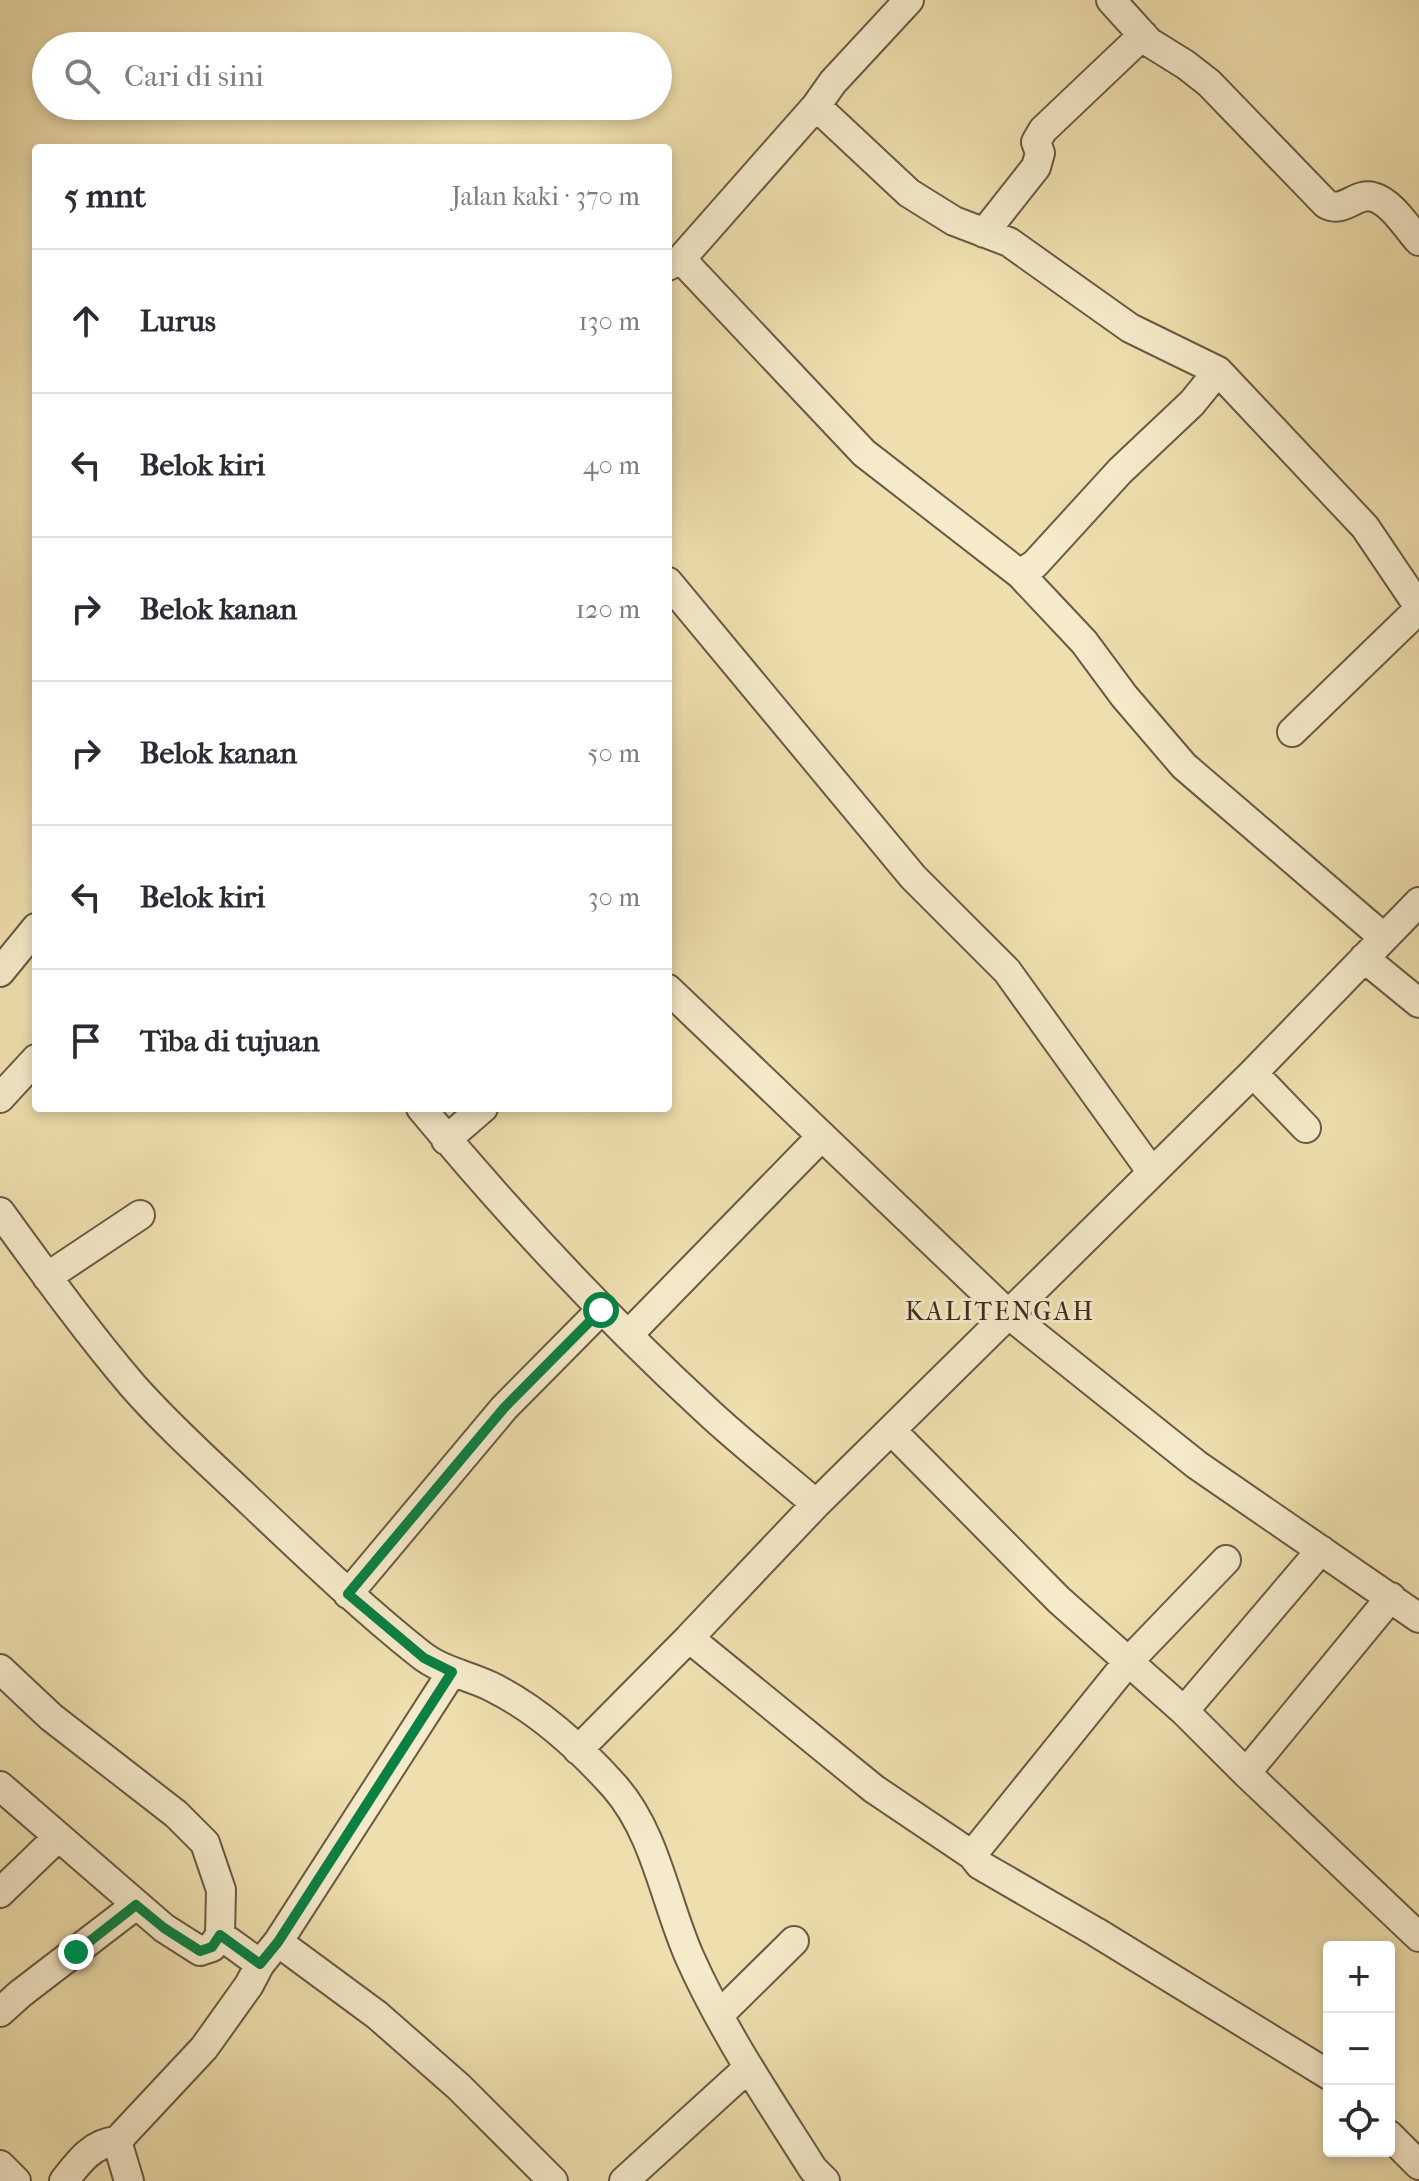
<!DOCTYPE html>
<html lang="id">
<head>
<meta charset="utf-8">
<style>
  body { margin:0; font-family:"IM FELL French Canon",serif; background:#f7f7f7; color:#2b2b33 }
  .controls { position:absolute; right:24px; bottom:24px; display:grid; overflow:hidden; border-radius:8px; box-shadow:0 4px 12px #0003 }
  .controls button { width:72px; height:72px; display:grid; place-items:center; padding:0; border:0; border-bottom:2px solid #e1e1e2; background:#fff; color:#2b2b33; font:40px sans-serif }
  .stop { position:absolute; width:24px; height:24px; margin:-18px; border:6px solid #0b8043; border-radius:50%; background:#fff }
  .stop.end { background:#0b8043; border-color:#fff; box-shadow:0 2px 8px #0008 }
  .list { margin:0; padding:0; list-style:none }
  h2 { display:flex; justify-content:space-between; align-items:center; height:104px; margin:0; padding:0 32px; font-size:34px }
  h2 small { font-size:26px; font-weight:400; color:#7c7c81 }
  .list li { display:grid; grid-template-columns:52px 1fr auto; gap:24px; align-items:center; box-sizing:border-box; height:144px; padding:0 32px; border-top:2px solid #e1e1e2 }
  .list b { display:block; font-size:30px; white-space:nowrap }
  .list em { font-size:26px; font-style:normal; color:#7c7c81 }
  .icon { flex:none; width:44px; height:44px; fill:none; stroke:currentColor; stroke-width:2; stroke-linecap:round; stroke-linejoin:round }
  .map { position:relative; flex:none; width:1419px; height:2181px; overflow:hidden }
  .search { position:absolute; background:#fff; box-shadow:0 4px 12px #0003; left:32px; top:32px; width:640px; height:88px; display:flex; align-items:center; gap:20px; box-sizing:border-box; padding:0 28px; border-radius:44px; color:#7c7c81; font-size:30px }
  .panel { position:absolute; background:#fff; box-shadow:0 4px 12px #0003; left:32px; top:144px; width:640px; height:968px; border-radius:8px }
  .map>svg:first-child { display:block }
</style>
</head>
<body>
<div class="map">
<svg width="1419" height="2181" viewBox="0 0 1419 2181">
  <rect width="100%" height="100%" fill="#efdfae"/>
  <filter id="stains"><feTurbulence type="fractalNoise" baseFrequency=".0025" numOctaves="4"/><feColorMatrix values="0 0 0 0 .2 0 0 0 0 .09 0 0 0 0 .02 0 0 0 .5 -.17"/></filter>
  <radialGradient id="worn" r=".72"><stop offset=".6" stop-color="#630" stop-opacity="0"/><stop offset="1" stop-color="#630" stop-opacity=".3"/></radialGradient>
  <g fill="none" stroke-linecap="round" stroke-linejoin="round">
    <g stroke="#6a5a45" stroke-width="32">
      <path id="minor" d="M 1111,0 L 1149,42 L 1186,65 L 1209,83 L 1326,204 C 1344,214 1356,192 1373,197 C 1392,202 1407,228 1419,241
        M 816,106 L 909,193 L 954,221 L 1009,242 L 1130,328 L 1218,371 L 1365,527 L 1419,607
        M 984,233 L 1036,167 L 1040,153 L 1036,142 L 1043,130 L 1143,35
        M 681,259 L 864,453 L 1020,574 L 1084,642 L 1124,696 L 1184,766 L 1383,937
        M 668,266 L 681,259 L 816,106 L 833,82 L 909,0
        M 1020,574 L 1035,564 L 1120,471 L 1192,403 L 1218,371
        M 668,582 L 913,877 L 1007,971 L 1151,1171
        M 1292,732 L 1419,609
        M 1364,958 L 1419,1003
        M 0,972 L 36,928
        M 668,989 L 1007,1313 L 1197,1465 L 1419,1618
        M 1253,1073 L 1306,1128
        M 0,1098 L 36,1059
        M 421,1108 C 509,1214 603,1315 705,1409 C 740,1442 779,1472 816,1504
        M 446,1140 L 483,1108
        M 0,1212 C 43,1271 86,1331 133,1386 C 170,1428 212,1465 253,1504 C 307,1555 361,1607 420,1654 C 441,1671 467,1675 490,1686 C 537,1709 581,1749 615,1787 C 656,1834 665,1902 690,1958 C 723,2032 770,2101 813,2169 L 825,2181
        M 47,1277 L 140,1215
        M 628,1335 L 822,1136
        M 892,1431 L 1059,1600 L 1184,1711 L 1246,1773 L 1419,1937
        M 348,1594 L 504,1408 L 601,1310
        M 689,1638 L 874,1789 L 972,1855 L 980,1865 L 1096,1932 L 1329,2075
        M 0,1669 L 51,1717 L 176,1814 L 205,1843 L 221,1890 L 220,1935 L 212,1947 L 200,1951 L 164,1928 L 0,1786
        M 1184,1711 L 1321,1550
        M 578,1750 L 689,1638 L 816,1504 L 1253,1073 L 1419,902
        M 1246,1773 L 1391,1597
        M 972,1855 L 1127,1663 L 1226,1560
        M 0,1893 L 57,1838
        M 220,1935 L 260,1964
        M 278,1942 L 377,2015 L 459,2087 L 553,2181
        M 0,2012 L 20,1994 L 136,1905
        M 720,2014 L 794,1941
        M 1389,2135 L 1419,2165
        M 117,2141 L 129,2181
        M 0,2165 L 16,2181
        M 64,2181 C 78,2163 92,2143 117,2141 L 204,2048 L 249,1985 L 260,1964 L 278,1942 L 452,1672
        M 624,2181 L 748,2068"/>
    </g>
    <use href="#minor" stroke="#f5eaca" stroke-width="28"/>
  </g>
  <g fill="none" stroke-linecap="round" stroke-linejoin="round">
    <path stroke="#0b8043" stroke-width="10" d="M 76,1952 L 136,1905 L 164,1928 L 200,1951 L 212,1947 L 220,1935 L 260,1964 L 278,1942 L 452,1672 L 424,1658 L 348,1594 L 504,1408 L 601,1310"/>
  </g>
  <g text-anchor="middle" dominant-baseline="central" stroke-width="6" stroke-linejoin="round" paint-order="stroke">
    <g font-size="26" letter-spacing="2" fill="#3e2d22" stroke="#f5eaca">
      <text x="1000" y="1311">KALITENGAH</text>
    </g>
  </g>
  <rect width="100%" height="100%" filter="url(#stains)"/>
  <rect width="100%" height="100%" fill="url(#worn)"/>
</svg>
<div class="controls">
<button>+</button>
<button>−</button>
<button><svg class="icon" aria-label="locate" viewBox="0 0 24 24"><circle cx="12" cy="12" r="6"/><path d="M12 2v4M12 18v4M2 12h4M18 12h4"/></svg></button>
</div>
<div class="stop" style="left:601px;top:1310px"></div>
<div class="stop end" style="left:76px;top:1952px"></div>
<div class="search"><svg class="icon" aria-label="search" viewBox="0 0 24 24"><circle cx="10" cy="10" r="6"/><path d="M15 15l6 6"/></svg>Cari di sini</div>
<section class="panel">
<h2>5 mnt<small>Jalan kaki · 370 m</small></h2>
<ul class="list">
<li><svg class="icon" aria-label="ahead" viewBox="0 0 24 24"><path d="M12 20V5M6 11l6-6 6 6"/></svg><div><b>Lurus</b></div><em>130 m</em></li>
<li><svg class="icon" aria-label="left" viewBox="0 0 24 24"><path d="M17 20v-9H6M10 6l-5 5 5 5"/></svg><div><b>Belok kiri</b></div><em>40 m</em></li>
<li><svg class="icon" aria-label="right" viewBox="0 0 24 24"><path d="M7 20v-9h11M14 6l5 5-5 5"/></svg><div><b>Belok kanan</b></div><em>120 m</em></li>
<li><svg class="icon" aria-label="right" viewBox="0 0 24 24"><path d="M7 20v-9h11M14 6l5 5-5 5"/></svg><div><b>Belok kanan</b></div><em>50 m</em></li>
<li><svg class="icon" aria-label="left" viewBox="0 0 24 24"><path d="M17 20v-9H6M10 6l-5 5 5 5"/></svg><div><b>Belok kiri</b></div><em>30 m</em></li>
<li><svg class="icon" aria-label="arrive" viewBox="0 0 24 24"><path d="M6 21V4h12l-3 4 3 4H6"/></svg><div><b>Tiba di tujuan</b></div></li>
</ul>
</section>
</div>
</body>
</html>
